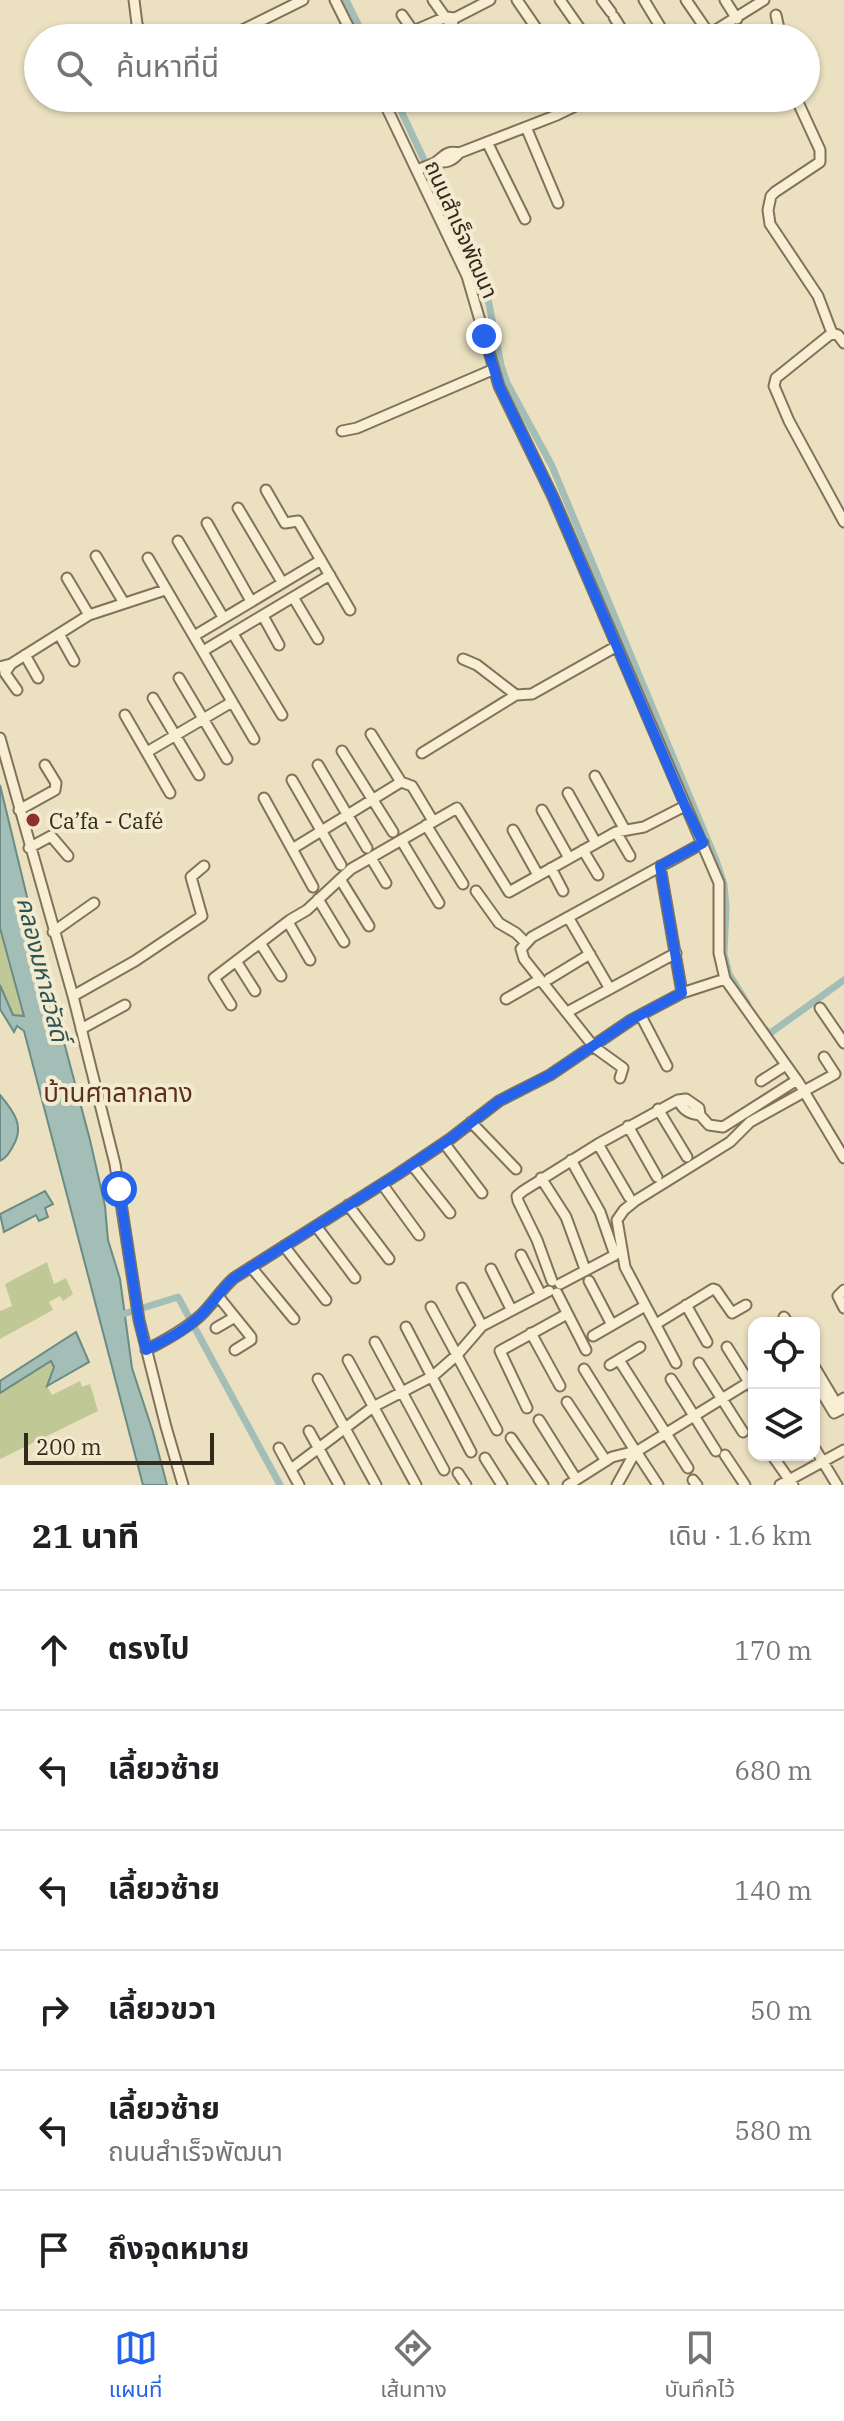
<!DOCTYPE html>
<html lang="th">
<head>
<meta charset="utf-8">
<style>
  body { margin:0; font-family:"IBM Plex Serif","Noto Sans Thai",serif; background:#f2f2f2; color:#202124 }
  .controls { position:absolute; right:24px; bottom:24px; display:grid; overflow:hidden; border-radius:16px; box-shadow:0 2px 6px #0004 }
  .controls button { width:72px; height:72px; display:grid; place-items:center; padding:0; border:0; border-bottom:2px solid #e0e0e0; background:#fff; color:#202124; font:40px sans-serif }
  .scale { position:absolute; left:24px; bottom:20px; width:190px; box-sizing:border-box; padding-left:8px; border:4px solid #34291d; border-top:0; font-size:22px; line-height:28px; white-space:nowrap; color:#34291d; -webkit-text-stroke:6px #f3ebd0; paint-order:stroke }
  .stop { position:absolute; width:24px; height:24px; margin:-18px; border:6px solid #2563eb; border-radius:50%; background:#fff }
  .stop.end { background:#2563eb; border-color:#fff; box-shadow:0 2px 8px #0008 }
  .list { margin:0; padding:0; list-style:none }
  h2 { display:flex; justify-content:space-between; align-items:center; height:104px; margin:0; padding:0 32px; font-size:34px }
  h2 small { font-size:26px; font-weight:400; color:#757577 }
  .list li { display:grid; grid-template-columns:52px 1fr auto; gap:24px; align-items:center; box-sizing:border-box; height:120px; padding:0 32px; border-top:2px solid #e0e0e0 }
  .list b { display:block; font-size:30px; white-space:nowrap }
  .list p { margin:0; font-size:26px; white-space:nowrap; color:#757577 }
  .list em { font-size:26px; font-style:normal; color:#757577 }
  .icon { flex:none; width:44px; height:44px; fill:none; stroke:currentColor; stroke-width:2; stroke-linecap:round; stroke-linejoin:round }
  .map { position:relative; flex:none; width:844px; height:1485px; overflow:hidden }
  .search { position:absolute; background:#fff; box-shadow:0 2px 6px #0004; left:24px; right:24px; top:24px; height:88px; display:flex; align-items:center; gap:20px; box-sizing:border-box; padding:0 28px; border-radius:44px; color:#757577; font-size:30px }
  .sheet { height:824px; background:#fff }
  nav { display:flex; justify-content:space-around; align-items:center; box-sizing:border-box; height:112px; border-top:2px solid #e0e0e0; background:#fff; font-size:22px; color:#757577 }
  nav a { display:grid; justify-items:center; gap:4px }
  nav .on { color:#2563eb }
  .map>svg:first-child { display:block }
</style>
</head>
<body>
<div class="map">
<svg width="844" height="1485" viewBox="0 0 844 1485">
  <rect width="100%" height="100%" fill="#ebe1c1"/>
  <path fill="#c0c896" d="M 0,928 L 25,1017 L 13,1015 L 0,985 Z
    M 47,1262 L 54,1284 L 66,1278 L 73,1294 L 63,1301 L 60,1296 L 49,1302 L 53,1310 L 0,1339 L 0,1311 L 12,1306 L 5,1284 Z
    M 52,1361 L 54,1367 L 47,1386 L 52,1395 L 80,1381 L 82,1387 L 90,1384 L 98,1411 L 0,1459 L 0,1393 Z"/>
  <path fill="#a3beb7" stroke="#6b8b85" stroke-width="2" d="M 0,785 L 43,963 L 90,1140 L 105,1206 L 108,1240 L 120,1279 L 132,1368 L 153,1432 L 167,1485 L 143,1485 L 24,1031 L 17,1026 L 14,1032 L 0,1009 L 0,985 L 13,1015 L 24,1016 L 0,928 Z
    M 0,1095 C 14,1112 25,1126 13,1146 C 9,1153 7,1157 0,1161 Z
    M 45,1191 L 53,1204 L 45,1208 L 48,1217 L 39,1221 L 36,1215 L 4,1232 L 0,1214 Z
    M 76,1332 L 89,1362 L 47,1386 L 54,1367 L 51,1361 L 0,1393 L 0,1381 Z"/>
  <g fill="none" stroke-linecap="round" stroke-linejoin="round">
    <path stroke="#a3beb7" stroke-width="7" d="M 346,0 L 365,38
      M 395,98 L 487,294 L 501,365 L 507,383 L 552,466 L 716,860 L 724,884 L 726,908 L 724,954 L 729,974 L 747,1003
      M 766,1030 L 769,1034 L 844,980
      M 117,1316 L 178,1297 L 280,1485"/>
    <g stroke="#83725a" stroke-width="13">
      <path id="minor" d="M 134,0 L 137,24 L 143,38
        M 335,0 L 354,38
        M 433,0 L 460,38
        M 517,0 L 543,38
        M 560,0 L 581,30
        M 602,0 L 611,12
        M 644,0 L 667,38
        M 686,0 L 710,35
        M 725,0 L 737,19
        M 402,15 L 416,35
        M 776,15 L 781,38
        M 614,17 L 627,38
        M 402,36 L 446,17 L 455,18 L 490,0
        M 585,36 L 586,38
        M 226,38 L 303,0
        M 422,38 L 452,26 L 453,21
        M 703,38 L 764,0
        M 382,98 L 467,276 L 499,386 L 553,497 L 719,883 L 719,953 L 725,979 L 799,1083 L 844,1158
        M 796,98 L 820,150 L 820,162 L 775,192 L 771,196 L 768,210 L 770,224 L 818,296 L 832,333 L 776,378 L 774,386 L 789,421 L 844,522
        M 526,127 L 558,203
        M 487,142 L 525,219
        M 437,161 C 446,164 454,160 459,153 L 557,115 L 592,98
        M 417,170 C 423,167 431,165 436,162 C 444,156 447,150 459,153
        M 832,333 L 838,335 L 844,343
        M 342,431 L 357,428 L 492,370
        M 266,490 L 285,523 L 298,521 L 350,610
        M 238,508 L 282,582
        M 207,523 L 251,601
        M 178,541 L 223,617
        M 96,556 L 124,603
        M 148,558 L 254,739
        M 67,578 L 89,615
        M 293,597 L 318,639
        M 263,616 L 279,645
        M 59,634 L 74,661
        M 233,634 L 282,715
        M 194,636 L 321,560
        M 203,651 L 330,575
        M 25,655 L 38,678
        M 463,659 L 477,665 L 516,695
        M 11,664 L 5,673 L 17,690
        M 0,667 L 11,664 L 89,615 L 165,590
        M 179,678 L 227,759
        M 153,698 L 199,775
        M 125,715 L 170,793
        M 371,734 L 401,782
        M 0,738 L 73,996 L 115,1164 L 139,1320 L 166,1427 L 183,1485
        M 342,751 L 393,832
        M 147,752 L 232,702
        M 422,753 L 516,695 L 532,694 L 617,646
        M 318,765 L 367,848
        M 595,776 L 625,830
        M 292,780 L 341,865
        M 568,793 L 596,843
        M 264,798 L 313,887
        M 19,810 L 55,790 L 56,783 L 45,765
        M 542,810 L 569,858
        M 426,825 L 463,884
        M 513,830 L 538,875
        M 616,832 L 630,856
        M 401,840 L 439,903
        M 29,848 L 51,836 L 68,856
        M 292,849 L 401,782 L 412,786 L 433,821
        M 583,850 L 598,875
        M 371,858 L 386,883
        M 660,866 L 682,993
        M 551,868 L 563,891
        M 340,879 L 369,926
        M 476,891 L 499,923 L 516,933 L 525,942
        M 318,899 L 344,942
        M 568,917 L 610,989
        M 288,922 L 310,960
        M 53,932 L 94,903
        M 260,943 L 281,976
        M 236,961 L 255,991
        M 549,979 L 590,954
        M 73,996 L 135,961 L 202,916 L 191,877 L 204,866
        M 506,999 L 539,980
        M 231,1005 L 214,978 L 290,920 L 307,910 L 351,869 L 457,808 L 509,892 L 616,832 L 644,827 L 685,806
        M 820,1008 L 844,1043
        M 571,1010 L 676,953
        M 641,1016 L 667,1066
        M 81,1029 L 125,1005
        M 620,1078 L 623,1068 L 594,1047 L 524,959 L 521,949 L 532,937 L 703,843
        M 761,1081 L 786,1065
        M 804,1091 L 835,1074 L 824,1057
        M 678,1100 C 683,1110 689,1114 700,1115
        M 658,1109 L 687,1157
        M 471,1122 L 516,1169
        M 628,1126 L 657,1177
        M 444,1143 L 482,1193
        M 598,1144 L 629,1197
        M 412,1165 L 450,1213
        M 541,1178 L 566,1217 L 585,1269
        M 382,1184 L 419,1235
        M 348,1205 L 389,1259
        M 316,1226 L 355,1278
        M 284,1246 L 326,1300
        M 521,1255 L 541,1295
        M 251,1267 L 294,1319
        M 491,1269 L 511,1309
        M 552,1281 L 537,1240 L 518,1201 L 517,1196 L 523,1191 L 598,1144 L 678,1100 L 686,1099 L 699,1108 L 700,1115 L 709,1125 L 723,1127 L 797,1080
        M 589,1281 L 612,1325
        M 560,1284 L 615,1255 L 600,1212 L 571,1160
        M 462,1288 L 482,1326
        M 844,1290 L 838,1296 L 844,1308
        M 557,1293 L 586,1350
        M 218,1296 L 251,1337 L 251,1340 L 235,1350
        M 686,1305 L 707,1342
        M 431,1307 L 497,1430
        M 784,1317 L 788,1323
        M 656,1324 L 713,1289 L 716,1290 L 732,1313 L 746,1305
        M 406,1327 L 471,1452
        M 216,1328 L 235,1317
        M 531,1333 L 560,1386
        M 593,1336 L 645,1306
        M 375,1342 L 444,1470
        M 727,1347 L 754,1390
        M 146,1350 C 166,1340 184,1330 200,1316 C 213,1304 221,1289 234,1278 L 398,1174 L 450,1139 L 499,1101 L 550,1075 L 631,1020 L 682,993 L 725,979
        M 348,1360 L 416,1485
        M 619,1360 L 688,1468
        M 676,1363 L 625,1267 L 617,1220 L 624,1210 L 635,1201 L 730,1142 L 750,1122 L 804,1092
        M 699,1363 L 743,1432
        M 610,1365 L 640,1347
        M 814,1366 L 836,1403 L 844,1398
        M 584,1369 L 634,1449
        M 318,1379 L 376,1485
        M 671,1379 L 716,1451
        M 814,1380 L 834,1413 L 844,1408
        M 567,1402 L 606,1461
        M 527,1408 L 500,1351 L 567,1314
        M 539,1420 L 576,1479
        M 309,1431 L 339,1485
        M 511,1438 L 543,1485
        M 814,1447 L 837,1485
        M 279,1448 L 299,1485
        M 639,1450 L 754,1379
        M 725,1455 L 745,1485
        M 772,1455 L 793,1485
        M 639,1456 L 658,1485
        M 485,1458 L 502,1485
        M 291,1469 L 373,1407 L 433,1376 L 457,1355 L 482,1326 L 549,1291
        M 458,1473 L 466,1485
        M 693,1480 L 697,1485
        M 568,1485 L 612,1457 L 632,1452
        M 617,1485 L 633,1456
        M 780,1485 L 844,1450"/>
    </g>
    <use href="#minor" stroke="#f7eed3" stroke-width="9"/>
  </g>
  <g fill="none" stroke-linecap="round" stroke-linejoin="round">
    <path stroke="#2563eb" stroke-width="10" d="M 119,1189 L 139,1320 L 146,1350 C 166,1340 184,1331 200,1316 C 213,1304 221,1289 234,1278 L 398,1174 L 450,1139 L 499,1101 L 550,1075 L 631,1020 L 682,993 L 660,866 L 703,843 L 685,806 L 553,497 L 499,386 L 484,336"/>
  </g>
  <circle fill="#8f312d" stroke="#f3ebd0" stroke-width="3" cx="33" cy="820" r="8"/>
  <g text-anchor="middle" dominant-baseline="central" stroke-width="8" stroke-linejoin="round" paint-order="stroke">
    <g font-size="22" fill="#34291d" stroke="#f3ebd0">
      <text transform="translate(462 229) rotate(66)">ถนนสำเร็จพัฒนา</text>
    </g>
    <g font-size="22" fill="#34291d" stroke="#f3ebd0" text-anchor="start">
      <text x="49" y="820">Ca’fa - Café</text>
    </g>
    <g font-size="24" font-style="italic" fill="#2d5353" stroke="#f3ebd0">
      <text transform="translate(43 969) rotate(76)">คลองมหาสวัสดิ์</text>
    </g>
    <g font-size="26" fill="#5e2f1f" stroke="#f3ebd0">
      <text x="118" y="1092">บ้านศาลากลาง</text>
    </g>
  </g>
</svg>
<div class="controls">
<button><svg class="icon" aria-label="locate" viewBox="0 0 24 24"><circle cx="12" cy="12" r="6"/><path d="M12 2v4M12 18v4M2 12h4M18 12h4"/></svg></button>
<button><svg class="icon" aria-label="layers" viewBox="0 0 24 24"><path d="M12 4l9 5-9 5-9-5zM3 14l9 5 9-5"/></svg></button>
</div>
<div class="scale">200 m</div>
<div class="stop" style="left:119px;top:1189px"></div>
<div class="stop end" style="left:484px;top:336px"></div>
<div class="search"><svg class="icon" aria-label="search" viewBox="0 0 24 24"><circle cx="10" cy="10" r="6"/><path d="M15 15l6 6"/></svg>ค้นหาที่นี่</div>
</div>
<section class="sheet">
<h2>21 นาที<small>เดิน · 1.6 km</small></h2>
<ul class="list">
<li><svg class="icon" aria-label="ahead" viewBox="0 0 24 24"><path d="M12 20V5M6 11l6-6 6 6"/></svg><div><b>ตรงไป</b></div><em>170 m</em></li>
<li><svg class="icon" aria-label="left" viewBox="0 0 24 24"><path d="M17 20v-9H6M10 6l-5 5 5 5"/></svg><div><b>เลี้ยวซ้าย</b></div><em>680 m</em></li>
<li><svg class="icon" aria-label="left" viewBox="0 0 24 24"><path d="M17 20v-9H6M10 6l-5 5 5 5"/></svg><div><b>เลี้ยวซ้าย</b></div><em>140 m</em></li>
<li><svg class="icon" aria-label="right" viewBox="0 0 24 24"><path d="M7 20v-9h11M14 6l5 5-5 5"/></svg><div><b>เลี้ยวขวา</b></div><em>50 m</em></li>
<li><svg class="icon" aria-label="left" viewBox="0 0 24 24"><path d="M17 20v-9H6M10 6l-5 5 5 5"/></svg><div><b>เลี้ยวซ้าย</b><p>ถนนสำเร็จพัฒนา</p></div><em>580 m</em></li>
<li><svg class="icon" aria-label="arrive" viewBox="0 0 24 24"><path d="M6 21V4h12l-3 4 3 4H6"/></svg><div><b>ถึงจุดหมาย</b></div></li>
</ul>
</section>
<nav>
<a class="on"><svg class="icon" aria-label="map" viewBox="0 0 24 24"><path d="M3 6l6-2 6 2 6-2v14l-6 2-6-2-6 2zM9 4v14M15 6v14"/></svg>แผนที่</a>
<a><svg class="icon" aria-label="directions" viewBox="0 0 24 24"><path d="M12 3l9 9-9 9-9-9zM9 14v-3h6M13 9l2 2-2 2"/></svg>เส้นทาง</a>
<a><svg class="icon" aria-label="saved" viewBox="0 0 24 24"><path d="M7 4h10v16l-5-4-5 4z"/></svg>บันทึกไว้</a>
</nav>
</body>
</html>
